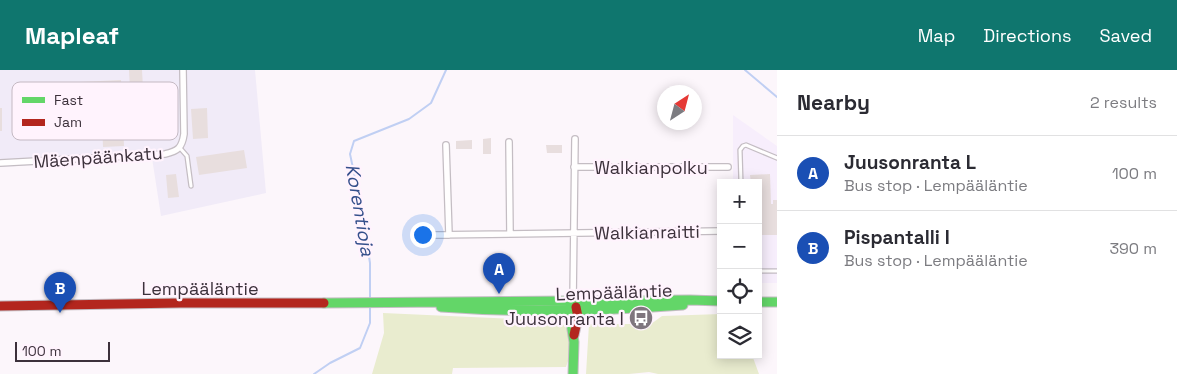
<!DOCTYPE html>
<html lang="en">
<head>
<meta charset="utf-8">
<style>
  body { margin:0; font-family:"Space Grotesk",sans-serif; background:#f2f2f3; color:#2b2b33 }
  .controls { position:absolute; right:15px; bottom:15px; display:grid; overflow:hidden; border-radius:0px; box-shadow:0 2px 12px #0003 }
  .controls button { width:45px; height:45px; display:grid; place-items:center; padding:0; border:0; border-bottom:1px solid #e1e1e2; background:#fff; color:#2b2b33; font:25px sans-serif }
  .compass { position:absolute; left:657px; top:15px; width:45px; height:45px; border-radius:50%; background:#fff; box-shadow:0 2px 12px #0003; rotate:36deg }
  .scale { position:absolute; left:15px; bottom:12px; width:95px; box-sizing:border-box; padding-left:5px; border:2px solid #3c313b; border-top:0; font-size:14px; line-height:18px; white-space:nowrap; color:#3c313b; -webkit-text-stroke:4px #fff3fd; paint-order:stroke }
  .you { position:absolute; left:422px; top:164px; width:18px; height:18px; margin:-12px; border:4px solid #fff; border-radius:50%; background:#1a73e8; box-shadow:0 0 0 8px #1a73e833 }
  .badge { display:grid; place-items:center; width:32px; height:32px; border-radius:50%; background:#0f766e; color:#fff; font-size:16px; font-weight:700 }
  .pin { position:absolute; translate:-50% -41px; filter:drop-shadow(0 1px 2px #0008) }
  .pin::after { content:''; position:absolute; top:26px; width:18px; height:15px; background:inherit; clip-path:polygon(0 0,100% 0,50% 100%) }
  .list { margin:0; padding:0; list-style:none }
  h2 { display:flex; justify-content:space-between; align-items:center; height:65px; margin:0; padding:0 20px; font-size:21px }
  h2 small { font-size:16px; font-weight:400; color:#7c7c81 }
  .list li { display:grid; grid-template-columns:32px 1fr auto; gap:15px; align-items:center; box-sizing:border-box; height:75px; padding:0 20px; border-top:1px solid #e1e1e2 }
  .list b { display:block; font-size:19px; white-space:nowrap }
  .list p { margin:0; font-size:16px; white-space:nowrap; color:#7c7c81 }
  .list em { font-size:16px; font-style:normal; color:#7c7c81 }
  .icon { flex:none; width:28px; height:28px; fill:none; stroke:currentColor; stroke-width:2; stroke-linecap:round; stroke-linejoin:round }
  .map { position:relative; flex:none; width:777px; height:304px; overflow:hidden }
  header { display:flex; align-items:center; gap:30px; box-sizing:border-box; height:70px; padding:0 25px; background:#0f766e; color:#fff }
  header strong { font-size:24px }
  nav { display:flex; gap:28px; margin-inline-start:auto; font-size:18px }
  main { display:flex }
  aside { flex:1; background:#fff }
  .map>svg:first-child { display:block }
</style>
</head>
<body>
<header>
<strong>Mapleaf</strong>
<nav><a>Map</a><a>Directions</a><a>Saved</a></nav>
</header>
<main>
<div class="map">
<svg width="777" height="304" viewBox="0 0 777 304">
  <rect width="100%" height="100%" fill="#fcf6fb"/>
  <path fill="#f7eefc" d="M 733,45 L 777,76 L 777,213 L 758,213 L 758,113 L 733,113 Z"/>
  <path fill="#f1ebf8" d="M 0,0 L 255,0 L 266,123 L 161,146 L 152,88 L 0,97 Z"/>
  <path fill="#e9eccf" d="M 383,243 L 560,251 L 569,261 L 570,285 L 566,297 L 453,298 L 452,304 L 372,304 L 384,263 Z
    M 721,244 L 721,285 L 752,285 L 759,304 L 658,304 L 649,302 L 629,304 L 586,304 L 589,254 L 651,254 L 662,246 Z"/>
  <g fill="none" stroke-linecap="round" stroke-linejoin="round">
    <path stroke="#c0cff3" stroke-width="2" d="M 745,0 L 777,27
      M 370,231 L 370,193 L 361,136 L 350,84 L 354,71 L 409,49 L 431,33 L 446,0
      M 314,304 L 330,293 L 360,278 L 370,253 L 370,236"/>
  </g>
  <path fill="#e8dede" d="M 129,0 L 142,0 L 143,18 L 130,19 Z
    M 121,10 L 124,76 L 103,77 L 102,51 L 40,54 L 38,14 Z
    M 0,38 L 2,38 L 2,61 L 0,61 Z
    M 207,38 L 208,68 L 193,69 L 191,39 Z
    M 491,68 L 491,84 L 483,84 L 483,69 Z
    M 472,70 L 472,79 L 456,79 L 456,71 Z
    M 546,75 L 562,75 L 562,83 L 547,83 Z
    M 244,80 L 247,98 L 199,105 L 196,87 Z
    M 176,104 L 179,127 L 168,128 L 166,105 Z
    M 770,104 L 771,134 L 773,134 L 773,130 L 777,130 L 777,165 L 758,165 L 758,113 L 751,113 L 750,105 Z"/>
  <g fill="none" stroke-linecap="round" stroke-linejoin="round">
    <g stroke="#c4bdc3" stroke-width="5.5">
      <path id="lane" d="M 180,78 L 187,86 L 191,116
        M 741,113 L 740,80 L 743,76 L 746,75 L 777,88
        M 758,201 L 777,201"/>
    </g>
    <g stroke="#c4bdc3" stroke-width="8">
      <path id="street" d="M 509,72 L 510,164
        M 446,75 L 449,165
        M 0,93 L 165,84 C 178,81 182,78 184,64 L 183,0
        M 574,97 L 728,97
        M 429,165 L 721,161
        M 573,231 L 575,69"/>
    </g>
    <g stroke="#c4bdc3" stroke-width="11">
      <path id="fast" d="M 758,232 L 777,232
        M 324,233 L 690,230 L 721,231
        M 571,235 L 570,247 L 574,272 L 573,304
        M 441,237 C 522,243 602,241 683,235"/>
    </g>
    <g stroke="#c4bdc3" stroke-width="11">
      <path id="jam" d="M 0,236 L 180,233 L 324,233
        M 574,265 L 578,247 L 576,237"/>
    </g>
    <use href="#lane" stroke="#fffefe" stroke-width="3"/>
    <use href="#street" stroke="#fffefe" stroke-width="5.5"/>
    <use href="#fast" stroke="#63d668" stroke-width="9"/>
    <use href="#jam" stroke="#b3261e" stroke-width="9"/>
  </g>
  <defs>
    <g id="bus-disc" transform="scale(1.25)"><circle r="9.5" fill="#7f767e" stroke="#fff3fd"/><path d="M-5-6H5V4H4V6H2V4H-2V6H-4V4H-5ZM-3.5-4V0h7V-4ZM-3.5 1.2v1.5H-2V1.2ZM2 1.2v1.5H3.5V1.2Z" fill="#fff"/></g>
  </defs>
  <g fill-rule="evenodd">
    <use href="#bus-disc" x="641" y="248"/>
  </g>
  <g text-anchor="middle" dominant-baseline="central" stroke-width="4.5" stroke-linejoin="round" paint-order="stroke">
    <g font-size="18" fill="#3c313b" stroke="#fff3fd">
      <text transform="translate(98 87) rotate(-4)">Mäenpäänkatu</text>
      <text x="651" y="97">Walkianpolku</text>
      <text transform="translate(647 162) rotate(-1)">Walkianraitti</text>
      <text x="200" y="218">Lempääläntie</text>
      <text transform="translate(614 222) rotate(-2)">Lempääläntie</text>
    </g>
    <g font-size="18" fill="#3c313b" stroke="#fff3fd" text-anchor="end">
      <text x="624" y="248">Juusonranta I</text>
    </g>
    <g font-size="19" font-style="italic" fill="#344f8b" stroke="#fff3fd">
      <text transform="translate(360 140) rotate(80)">Korentioja</text>
    </g>
  </g>
  <rect x="12" y="12" width="166" height="58" rx="8" fill="#fff3fd" stroke="#c4b9c3" stroke-width="1"/>
  <rect x="22" y="27" width="23" height="6" fill="#63d668"/>
  <rect x="22" y="49" width="23" height="7" fill="#b3261e"/>
  <g font-size="14" fill="#3c313b">
    <text x="54" y="35">Fast</text>
    <text x="54" y="57">Jam</text>
  </g>
</svg>
<div class="controls">
<button>+</button>
<button>−</button>
<button><svg class="icon" aria-label="locate" viewBox="0 0 24 24"><circle cx="12" cy="12" r="6"/><path d="M12 2v4M12 18v4M2 12h4M18 12h4"/></svg></button>
<button><svg class="icon" aria-label="layers" viewBox="0 0 24 24"><path d="M12 4l9 5-9 5-9-5zM3 14l9 5 9-5"/></svg></button>
</div>
<svg class="compass" viewBox="-18 -18 36 36"><path d="M0-13l5 13h-10z" fill="#e53935"/><path d="M0 13l5-13h-10z" fill="#7c7c81"/></svg>
<div class="scale">100 m</div>
<div class="you"></div>
<div class="pin badge" style="left:499px;top:224px;background:#1a4fb4">A</div>
<div class="pin badge" style="left:60px;top:243px;background:#1a4fb4">B</div>
</div>
<aside>
<h2>Nearby<small>2 results</small></h2>
<ul class="list">
<li><span class="badge" style="background:#1a4fb4">A</span><div><b>Juusonranta L</b><p>Bus stop · Lempääläntie</p></div><em>100 m</em></li>
<li><span class="badge" style="background:#1a4fb4">B</span><div><b>Pispantalli I</b><p>Bus stop · Lempääläntie</p></div><em>390 m</em></li>
</ul>
</aside>
</main>
</body>
</html>
